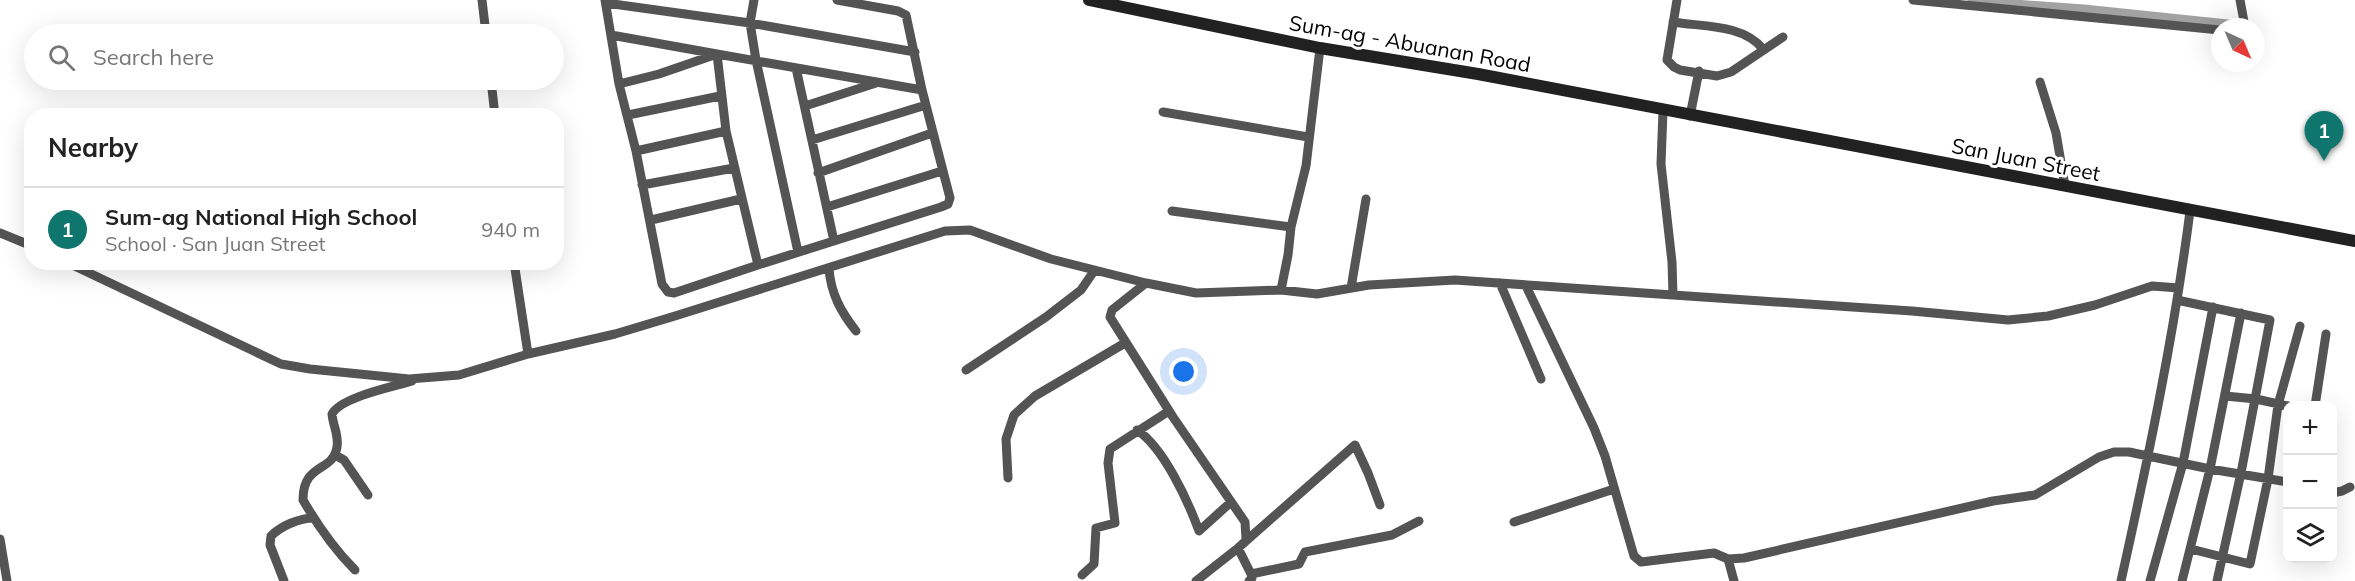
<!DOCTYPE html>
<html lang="en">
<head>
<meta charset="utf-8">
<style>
  body { margin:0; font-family:Mulish,sans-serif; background:#f2f2f2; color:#222 }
  .controls { position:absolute; right:18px; bottom:18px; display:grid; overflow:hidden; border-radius:12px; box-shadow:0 6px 24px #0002 }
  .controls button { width:54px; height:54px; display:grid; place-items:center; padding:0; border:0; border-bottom:2px solid #e0e0e0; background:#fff; color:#222; font:30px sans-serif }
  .compass { position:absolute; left:2211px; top:18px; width:54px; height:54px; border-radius:50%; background:#fff; box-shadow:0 6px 24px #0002; rotate:136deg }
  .you { position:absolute; left:1184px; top:372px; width:21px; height:21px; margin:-15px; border:4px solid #fff; border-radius:50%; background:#1a73e8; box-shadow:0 0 0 9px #1a73e833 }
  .badge { display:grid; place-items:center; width:39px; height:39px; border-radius:50%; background:#0f766e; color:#fff; font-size:20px; font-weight:700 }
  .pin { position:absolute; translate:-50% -50px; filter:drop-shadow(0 2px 3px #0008) }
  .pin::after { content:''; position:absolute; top:32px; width:21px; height:18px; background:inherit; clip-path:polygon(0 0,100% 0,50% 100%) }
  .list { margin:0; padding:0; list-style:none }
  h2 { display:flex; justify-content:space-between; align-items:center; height:78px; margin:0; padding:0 24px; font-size:26px }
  h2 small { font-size:20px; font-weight:400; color:#767676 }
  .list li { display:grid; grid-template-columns:39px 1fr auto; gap:18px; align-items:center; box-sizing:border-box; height:84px; padding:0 24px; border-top:2px solid #e0e0e0 }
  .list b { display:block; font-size:22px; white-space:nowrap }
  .list p { margin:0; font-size:20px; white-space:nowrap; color:#767676 }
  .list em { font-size:20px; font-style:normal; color:#767676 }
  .icon { flex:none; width:33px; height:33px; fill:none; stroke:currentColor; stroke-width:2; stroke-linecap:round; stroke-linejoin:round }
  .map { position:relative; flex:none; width:2355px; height:581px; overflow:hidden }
  .search { position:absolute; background:#fff; box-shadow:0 6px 24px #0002; left:24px; top:24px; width:540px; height:66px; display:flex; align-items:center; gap:15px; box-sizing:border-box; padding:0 21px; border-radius:33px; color:#767676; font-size:22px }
  .panel { position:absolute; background:#fff; box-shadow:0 6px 24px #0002; left:24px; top:108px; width:540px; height:162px; border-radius:24px }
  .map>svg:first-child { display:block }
</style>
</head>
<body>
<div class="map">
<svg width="2355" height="581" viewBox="0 0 2355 581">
  <rect width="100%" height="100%" fill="#fff"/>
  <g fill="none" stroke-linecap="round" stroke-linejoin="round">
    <path stroke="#a2a2a2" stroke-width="9" d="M 1972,1 L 2084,9 L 2247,26"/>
    <path stroke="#545454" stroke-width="9" d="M 482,0 L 486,34
      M 605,0 L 619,84 L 636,151 L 662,284 L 668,292 L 674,293 L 758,265
      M 754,0 L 750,23 L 756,60 L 798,252
      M 1677,0 L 1667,60 L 1674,67 L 1680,70 L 1717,76 L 1731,72 L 1783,37
      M 1913,0 L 2220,30
      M 2240,0 L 2245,27
      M 606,3 L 750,23 L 915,52
      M 1673,22 C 1703,27 1743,24 1763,49
      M 611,35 L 717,54 L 726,131 L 758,265 L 941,207 L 948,204 L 950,198 L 922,90 L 906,15 L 898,11 L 837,0
      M 796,68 L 834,241
      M 491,80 L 495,116
      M 2040,82 L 2056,133 L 2065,186
      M 619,84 L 659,74 L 717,54 L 922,90
      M 805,106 L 876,83
      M 1663,111 L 1661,164 L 1672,262 L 1673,295 L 1912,311 L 2008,320 L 2048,316 L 2095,305 L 2152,286 L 2179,288
      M 1163,112 L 1308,137
      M 628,115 L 720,96
      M 1690,116 L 1699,71
      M 812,140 L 926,105
      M 636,151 L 726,131
      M 818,173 L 932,133
      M 642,185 L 734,168
      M 827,207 L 942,171
      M 1172,211 L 1291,227
      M 651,220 L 741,199
      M 0,233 L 32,246
      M 66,262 L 281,364 L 310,369 L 409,379 L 459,375 L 528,354 L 615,334 L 675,316 L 945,231 L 970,230 L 1051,259 L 1146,283 L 1196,293 L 1281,290 L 1317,294 L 1369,285 L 1455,280 L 1673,295
      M 514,262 L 528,354
      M 829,269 C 831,294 841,312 856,331
      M 1146,283 L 1112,310 L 1110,317 L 1173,417 L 1245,522 L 1246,539
      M 1500,283 L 1541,379
      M 1526,286 L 1594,428 L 1605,456 L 1634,556 L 1641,562 L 1714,553 L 1728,559 L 1744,558 L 1993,501 L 2035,495 L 2099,457 L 2114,452 L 2129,452 L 2210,469 L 2288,482
      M 1351,288 L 1366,199
      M 1281,290 L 1288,255 L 1291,227 L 1306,166 L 1320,48
      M 2177,300 L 2270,320 L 2241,473 L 2217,581
      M 966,370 L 1046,317 L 1081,290 L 1094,271
      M 2225,396 L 2256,399 L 2288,406
      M 2315,406 L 2326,334
      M 1137,430 C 1164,448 1188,501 1199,531 L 1231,502
      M 335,455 L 344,460 L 368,495
      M 1008,478 L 1006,439 L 1014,415 L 1035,396 L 1125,343
      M 2332,493 L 2342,491 L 2350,487
      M 1514,522 L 1614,489
      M 0,539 L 7,581
      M 1238,548 L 1251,574 L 1252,578 L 1249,581
      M 2191,549 L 2250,564 L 2268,479 L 2278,405 L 2300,326
      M 1728,559 L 1734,581
      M 355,570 C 334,549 318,526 303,500 C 303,462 333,473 337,447 C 339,435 333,426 332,414 C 341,397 393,387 412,381
      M 1251,574 L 1299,564 L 1305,552 L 1392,535 L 1419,521
      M 1082,575 L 1094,564 L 1096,528 L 1115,523 L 1108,463 L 1110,449 L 1169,411
      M 284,581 L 270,545 L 271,536 C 281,526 299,518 314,518
      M 1196,581 L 1238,548 L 1355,445 L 1368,473 L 1380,505
      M 2121,581 C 2148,459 2174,336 2190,211
      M 2150,581 L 2183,463 L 2213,307
      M 2182,581 L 2210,469 L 2241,313"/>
    <path stroke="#212121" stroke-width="12" d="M 1089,0 L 1320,48 L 1478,74 L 2355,241"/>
  </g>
  <g text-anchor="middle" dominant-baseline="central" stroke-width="6" stroke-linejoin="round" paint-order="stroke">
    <g font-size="21" fill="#000" stroke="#fff">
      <text transform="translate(1410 43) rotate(10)">Sum-ag - Abuanan Road</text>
      <text transform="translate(2026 159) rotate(11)">San Juan Street</text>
    </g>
  </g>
</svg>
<div class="controls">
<button>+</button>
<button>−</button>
<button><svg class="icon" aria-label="layers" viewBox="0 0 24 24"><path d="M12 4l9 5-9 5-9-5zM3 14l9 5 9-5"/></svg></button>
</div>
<svg class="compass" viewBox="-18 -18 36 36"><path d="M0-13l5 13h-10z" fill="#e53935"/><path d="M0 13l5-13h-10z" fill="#767676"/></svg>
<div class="you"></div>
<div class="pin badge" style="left:2324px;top:161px">1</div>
<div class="search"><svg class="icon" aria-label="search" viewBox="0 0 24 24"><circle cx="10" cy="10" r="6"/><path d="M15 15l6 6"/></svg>Search here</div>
<section class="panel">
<h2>Nearby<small></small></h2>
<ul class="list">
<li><span class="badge">1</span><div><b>Sum-ag National High School</b><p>School · San Juan Street</p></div><em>940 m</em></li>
</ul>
</section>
</div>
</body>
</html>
